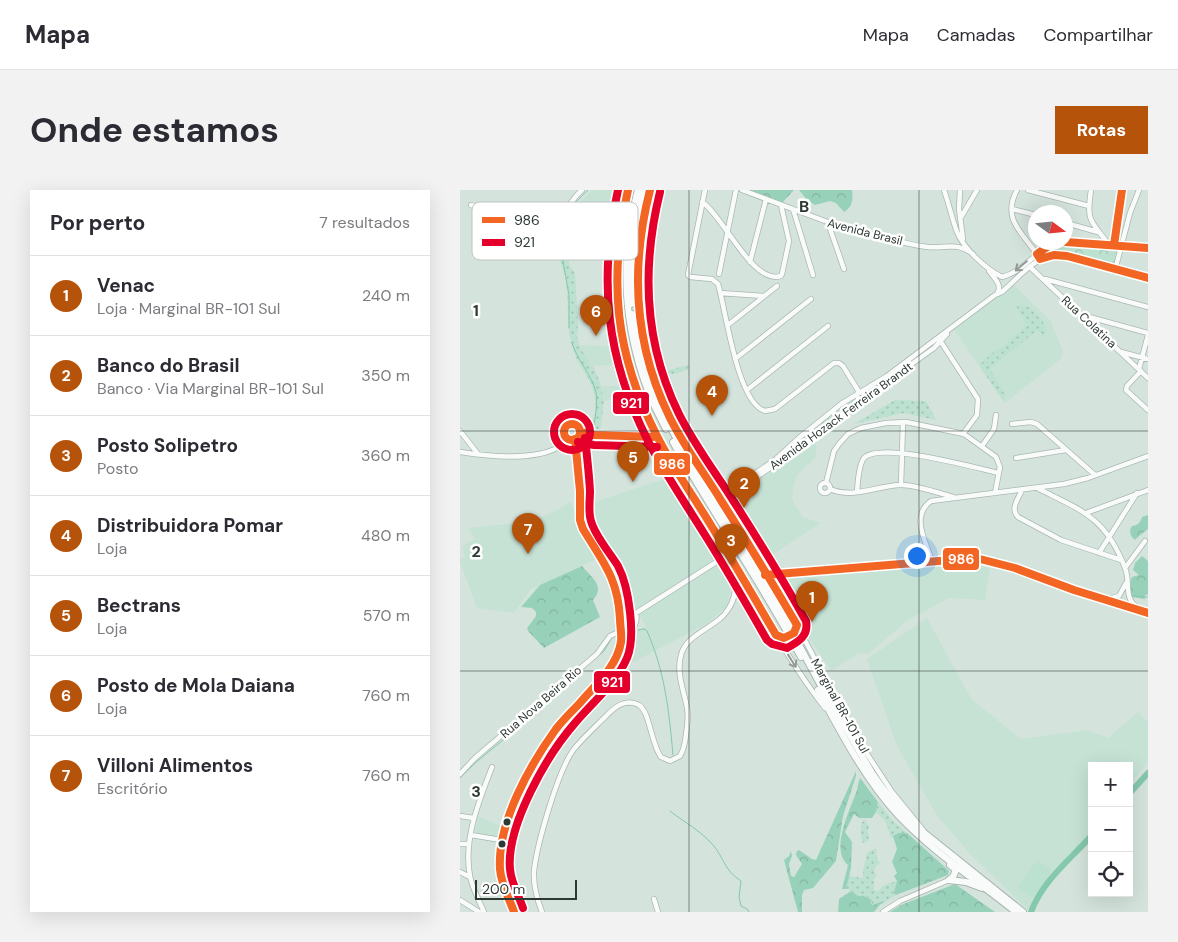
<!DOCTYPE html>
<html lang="pt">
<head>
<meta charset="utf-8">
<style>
  body { margin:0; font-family:"DM Sans",sans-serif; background:#f2f2f3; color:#2b2b33 }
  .controls { position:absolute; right:15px; bottom:15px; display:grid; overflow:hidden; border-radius:0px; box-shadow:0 5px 20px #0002 }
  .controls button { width:45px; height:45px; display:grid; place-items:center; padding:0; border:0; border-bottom:1px solid #e1e1e2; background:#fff; color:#2b2b33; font:25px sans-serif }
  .compass { position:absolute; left:568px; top:15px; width:45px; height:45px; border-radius:50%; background:#fff; box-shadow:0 5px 20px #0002; rotate:105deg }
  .scale { position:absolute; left:15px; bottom:12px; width:102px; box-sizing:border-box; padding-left:5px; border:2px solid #2d3933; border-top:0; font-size:14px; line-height:18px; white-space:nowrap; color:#2d3933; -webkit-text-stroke:4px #fff; paint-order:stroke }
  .you { position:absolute; left:456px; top:365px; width:18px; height:18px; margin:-12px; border:4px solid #fff; border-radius:50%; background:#1a73e8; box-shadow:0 0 0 8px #1a73e833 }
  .badge { display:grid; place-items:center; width:32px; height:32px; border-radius:50%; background:#b45309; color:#fff; font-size:16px; font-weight:700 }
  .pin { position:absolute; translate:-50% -41px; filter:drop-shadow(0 1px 2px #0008) }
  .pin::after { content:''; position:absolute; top:26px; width:18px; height:15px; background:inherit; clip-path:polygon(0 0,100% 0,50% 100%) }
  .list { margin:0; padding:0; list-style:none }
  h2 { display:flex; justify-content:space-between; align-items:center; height:65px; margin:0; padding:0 20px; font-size:21px }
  h2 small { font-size:16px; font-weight:400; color:#7c7c81 }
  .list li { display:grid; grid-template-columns:32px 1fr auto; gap:15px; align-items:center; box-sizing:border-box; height:80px; padding:0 20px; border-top:1px solid #e1e1e2 }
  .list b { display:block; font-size:19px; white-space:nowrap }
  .list p { margin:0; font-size:16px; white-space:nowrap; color:#7c7c81 }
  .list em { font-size:16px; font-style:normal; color:#7c7c81 }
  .icon { flex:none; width:28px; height:28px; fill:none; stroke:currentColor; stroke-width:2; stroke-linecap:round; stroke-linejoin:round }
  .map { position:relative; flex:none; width:688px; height:722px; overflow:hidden; border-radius:0px }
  header { display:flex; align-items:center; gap:30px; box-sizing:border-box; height:70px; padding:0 25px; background:#fff; border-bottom:1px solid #e1e1e2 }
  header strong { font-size:24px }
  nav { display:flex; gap:28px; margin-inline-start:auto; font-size:18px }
  .intro { display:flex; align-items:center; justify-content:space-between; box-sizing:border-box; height:120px; padding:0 30px }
  h1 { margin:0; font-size:35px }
  .button { padding:12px 22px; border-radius:0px; background:#b45309; color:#fff; font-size:18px; font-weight:700 }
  main { display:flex; gap:30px; padding:0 30px }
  aside { flex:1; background:#fff; border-radius:0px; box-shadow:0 5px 20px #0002 }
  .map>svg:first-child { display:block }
</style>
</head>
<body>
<header>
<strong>Mapa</strong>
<nav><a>Mapa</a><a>Camadas</a><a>Compartilhar</a></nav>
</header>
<div class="intro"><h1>Onde estamos</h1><a class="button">Rotas</a></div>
<main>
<aside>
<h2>Por perto<small>7 resultados</small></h2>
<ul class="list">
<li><span class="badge">1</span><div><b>Venac</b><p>Loja · Marginal BR-101 Sul</p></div><em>240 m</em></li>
<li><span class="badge">2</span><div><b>Banco do Brasil</b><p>Banco · Via Marginal BR-101 Sul</p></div><em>350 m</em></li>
<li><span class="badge">3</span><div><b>Posto Solipetro</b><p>Posto</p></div><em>360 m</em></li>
<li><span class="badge">4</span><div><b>Distribuidora Pomar</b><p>Loja</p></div><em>480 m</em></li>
<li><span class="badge">5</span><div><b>Bectrans</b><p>Loja</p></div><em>570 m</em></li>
<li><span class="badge">6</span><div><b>Posto de Mola Daiana</b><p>Loja</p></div><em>760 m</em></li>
<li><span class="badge">7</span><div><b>Villoni Alimentos</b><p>Escritório</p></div><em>760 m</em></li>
</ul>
</aside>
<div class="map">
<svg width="688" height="722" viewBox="0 0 688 722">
  <defs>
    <pattern id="grass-dots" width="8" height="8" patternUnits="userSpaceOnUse" patternTransform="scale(1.25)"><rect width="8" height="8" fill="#bce1d0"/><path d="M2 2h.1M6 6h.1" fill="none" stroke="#a2c2b3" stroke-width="1.8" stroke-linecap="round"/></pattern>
    <pattern id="forest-crowns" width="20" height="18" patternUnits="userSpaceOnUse" patternTransform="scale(1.25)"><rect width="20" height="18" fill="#98d1ba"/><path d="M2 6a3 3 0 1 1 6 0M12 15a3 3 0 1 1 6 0" fill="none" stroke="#83b4a0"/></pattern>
    <pattern id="park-crowns" width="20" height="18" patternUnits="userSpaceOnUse" patternTransform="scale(1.25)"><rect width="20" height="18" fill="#bce1d0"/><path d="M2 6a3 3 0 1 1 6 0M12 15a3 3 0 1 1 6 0" fill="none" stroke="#a2c2b3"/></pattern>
  </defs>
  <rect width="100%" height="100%" fill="#d4e4dc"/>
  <path fill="#c6e2d5" d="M 132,0 L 162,0 L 155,40 L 107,35 L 115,18 Z
    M 553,94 L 593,133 L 592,135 L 603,161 L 602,168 L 545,213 L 494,140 Z
    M 119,155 L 161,157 L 165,174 L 131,176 Z
    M 141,196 L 172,196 L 178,209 L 144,211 Z
    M 356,248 L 356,267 L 337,285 L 334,294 L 332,307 L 334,314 L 343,327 L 361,333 L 304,370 L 274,324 L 269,312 L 303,287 L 326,273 Z
    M 217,285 L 264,363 L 168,427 L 168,407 L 164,391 L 144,359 L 129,326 L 127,315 L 129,297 L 131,296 L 135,312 Z
    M 111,311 L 121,345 L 137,369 L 71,399 L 54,423 L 17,418 L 0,372 L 0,369 L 5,367 L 2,356 L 15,349 L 8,338 L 68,332 L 96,321 Z
    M 266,367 L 274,379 L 268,415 L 250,432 L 162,478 L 168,464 L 169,445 L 186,436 L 179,425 L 180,422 Z
    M 509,374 L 530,378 L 525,410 L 489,408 L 448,430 L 408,464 L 399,463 L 371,481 L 311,390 L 416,378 Z
    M 467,428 L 512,510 L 561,549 L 628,540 L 648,548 L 678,522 L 688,532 L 688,572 L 669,595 L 669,576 L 632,576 L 632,641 L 568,720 L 510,664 L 478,627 L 437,556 L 407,469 Z
    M 18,626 L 41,636 L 38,648 L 15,644 Z"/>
  <path fill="url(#grass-dots)" d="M 99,54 L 106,55 L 110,76 L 115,83 L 118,135 L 117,146 L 119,155 L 131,176 L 133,176 L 140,192 L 144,211 L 140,241 L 134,239 L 131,234 C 134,229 135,225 135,219 C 137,191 122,185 114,162 C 106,142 109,122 107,101 C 106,85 100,71 96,56 Z
    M 556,116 L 569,117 C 577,126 590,134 585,147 L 577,140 L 530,179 L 546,206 L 543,211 L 519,175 L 536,160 L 537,161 L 548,153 L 547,152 L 564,138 L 565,131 Z
    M 228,175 L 229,179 L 212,185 L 211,183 L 208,185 L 210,191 L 208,193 L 208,197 L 213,200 L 217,208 L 215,209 L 216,211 L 218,211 L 223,221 L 220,223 L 198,183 Z
    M 395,208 L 397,210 L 362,236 L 360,234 Z
    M 435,210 L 466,211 L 476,230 L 444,223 L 394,234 Z
    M 418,612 L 433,631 L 447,643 L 437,643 L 431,648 L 426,632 L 416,622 Z
    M 404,629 L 409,636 L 408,641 L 409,650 L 404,653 L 402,652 C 401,645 399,636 404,629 Z
    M 416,658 L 417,669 L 420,673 L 416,676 L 414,682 L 417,685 L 414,689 L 414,700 L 418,701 L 424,695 L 437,691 L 434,702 L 436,705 L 420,715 L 421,713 L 413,715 L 410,713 L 412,710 L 404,706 L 398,707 L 388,699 L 386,699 L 388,686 L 403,688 L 403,681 L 407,663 Z"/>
  <path fill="url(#forest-crowns)" d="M 284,0 L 334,0 L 322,13 Z
    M 339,0 L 392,0 C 393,9 393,17 384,22 L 376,13 L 370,11 L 355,15 L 347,10 Z
    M 688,325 L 688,339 L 678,347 L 675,350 L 671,346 L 670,340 L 672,336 C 677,336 681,332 682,327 Z
    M 682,366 L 688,371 L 688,404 L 684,406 L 686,409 L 671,407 C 672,400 669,394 672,387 L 679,385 L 673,380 L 675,373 Z
    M 122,376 C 131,387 146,396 133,410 L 140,427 L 84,458 L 68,441 L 67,438 L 76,426 L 76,422 L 72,418 L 61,417 L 80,395 Z
    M 396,581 L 396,586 L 383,626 L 376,671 L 353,698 L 344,700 L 342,705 L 342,722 L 338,722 L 324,670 L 329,666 L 331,661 L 332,666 L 329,674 L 331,686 L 334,687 L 342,674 L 336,665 L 337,661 L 339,660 L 352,669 L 356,670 Z
    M 400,588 L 418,612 L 416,622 L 412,628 L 399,628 L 394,624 L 385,642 L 392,652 L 391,678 L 386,699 L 382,699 L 388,675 C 369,660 391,618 397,600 C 398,596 398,592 400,588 Z
    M 438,643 L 447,643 L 486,678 L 489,681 L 488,685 L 436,705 L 434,702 L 437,691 L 434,686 L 437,683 L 432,672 L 437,659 L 433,646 Z
    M 495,694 L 535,722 L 430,722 L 441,715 Z
    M 391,701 L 398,706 L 404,706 L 412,710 L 410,713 L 413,715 L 422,712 L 414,722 L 378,722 L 379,709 Z"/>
  <path fill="url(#park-crowns)" d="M 602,54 L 619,54 L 658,59 L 654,78 C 633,72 605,58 583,66 L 579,63 Z"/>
  <path fill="#bce1d0" d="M 577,670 L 592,680 L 573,708 L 558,697 Z"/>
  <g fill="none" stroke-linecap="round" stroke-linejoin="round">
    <path stroke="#84c8ad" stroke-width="1" d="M 111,17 L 128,0
      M 101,39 L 100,54 L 109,105 L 109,138
      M 112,153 C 117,170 132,185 136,202 C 138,214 135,228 133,240
      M 131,249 L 123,323 L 128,340 L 162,399 L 165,442
      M 673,406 L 688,407
      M 178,440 L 184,439 L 187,441 C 205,482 209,521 213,565
      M 126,476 L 144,461 L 153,446
      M 92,505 L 114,487
      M 0,588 C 24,562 55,544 78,518
      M 210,621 C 224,632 241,641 253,655 C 265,669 263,679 281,691 L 279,707 L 281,716 L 287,719 L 289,722"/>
    <path stroke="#84c8ad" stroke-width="6" d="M 669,604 L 688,583
      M 571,722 C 583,690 610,670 632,645"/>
    <g stroke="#aab7b1" stroke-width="6">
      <path id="minor" d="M 168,0 C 145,83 157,171 197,247 C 218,287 245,324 268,363 C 300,415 327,470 365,518
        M 190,0 L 186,15 L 179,59 L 179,124 L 189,172 L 204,216 L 222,251 L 277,336 L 337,435 L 394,544 L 432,602 L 463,640
        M 245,0 L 228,85 L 230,87 L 252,89 L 258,94 C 266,120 277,213 305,221 L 315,219 L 374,173 L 379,173 L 383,176 L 399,202
        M 282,0 L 381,37 C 411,42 439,54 468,57 C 488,59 494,51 513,64
        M 484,0 C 489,14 492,29 497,42 C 504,59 526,79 542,87
        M 500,0 L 499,19 L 503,49
        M 557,0 C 540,31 566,45 580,69
        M 568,0 L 629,16
        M 631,0 C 626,33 631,30 649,55
        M 242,12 C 263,25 292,95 321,86 L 322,84 L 329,51 L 321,15
        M 11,15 L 98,41
        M 333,19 L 353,85
        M 552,19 L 576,25
        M 500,29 L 517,0
        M 368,33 L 384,79
        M 606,33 L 638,42
        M 606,52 L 688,58
        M 654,55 L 662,0
        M 94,58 C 99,37 105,15 122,0
        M 290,72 L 306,9
        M 570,77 L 688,188
        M 655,80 L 670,23 L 679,0
        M 529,81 C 534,88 543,95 537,104
        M 259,84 L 276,0
        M 542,87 C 564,82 577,58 600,52
        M 585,89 L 688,117
        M 260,103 L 304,106
        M 622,125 L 688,143
        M 268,135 L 317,96
        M 481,152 L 518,209 L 517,225 L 503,244
        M 661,162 L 688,169
        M 275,169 L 351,109
        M 679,179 L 688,145
        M 681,181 L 667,196 L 666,200 L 688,220
        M 287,200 L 368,136
        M397.5 206a3.5 3.5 0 1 1 7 0a3.5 3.5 0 1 1-7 0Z
        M 552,234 L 571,232 L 577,234 L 635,285
        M104 242a8 8 0 1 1 16 0a8 8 0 1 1-16 0Z
        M 0,241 L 18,264
        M 120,242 L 134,245 L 197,247
        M 522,256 L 534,239 L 536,225
        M 0,262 C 25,266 54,269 79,264 C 92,262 104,255 115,249 L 120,301 L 120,330 L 123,339 L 153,388 L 159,410 L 161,450 L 158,464 L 150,478 L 97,538 C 74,572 36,637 40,678 C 41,693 49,708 54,722
        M 556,268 L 606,260
        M360 298a5 5 0 1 1 10 0a5 5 0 1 1-10 0Z
        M 366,293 L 374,261 L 379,254 L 388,244 L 401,238 L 426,233 L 446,232 L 504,244 L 536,267 L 540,277 L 535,303
        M 441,295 L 443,232
        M 370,299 C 392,309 417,296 440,295 C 453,294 479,303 493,307
        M 579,299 C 623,321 646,328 665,378 C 671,392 663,407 677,417
        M 562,300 C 558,309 550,319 558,327 L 601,350 L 661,370
        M 397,302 C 398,293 398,276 404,268 C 420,251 516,278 539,283
        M 257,304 L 264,305 L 316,269 L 340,247 L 381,214 L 427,186 L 535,105 L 542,102 C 562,85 577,61 607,66 L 688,88
        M 264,314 L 268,307 C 338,260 405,207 474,158 L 487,144
        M 626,323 L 688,300
        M 639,363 L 677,303
        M 472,371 C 466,352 450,326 471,311 L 604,294 L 628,288 L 688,266
        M 665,378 L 685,351
        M 305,385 L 516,368 L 555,378 L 614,400 L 679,419 L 688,423
        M 649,409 L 659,406 L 666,393
        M 162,449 C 169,440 179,437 176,423 L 269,364
        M 0,584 L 15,568 L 137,464 L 150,446 L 161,441
        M 0,626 L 14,628
        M 11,645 L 41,650
        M 0,654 L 9,654
        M 0,682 L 10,687
        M 194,709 L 198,722
        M 0,710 L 19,722
        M 24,722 C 19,710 12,698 10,686 C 3,649 19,611 32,577
        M 82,722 C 77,709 73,696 74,681 C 77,654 98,580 114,559 C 123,548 134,538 143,529 C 153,519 164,507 179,515 C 190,522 191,554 201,567 L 210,571 L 220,566 C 224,560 225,553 226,545 C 227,536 229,527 227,518 C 224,501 216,483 221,465 C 227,442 258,438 269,418 C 276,408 276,393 278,381
        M 423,722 L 440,711 L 489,690"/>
    </g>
    <g stroke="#aab7b1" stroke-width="8">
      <path id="highway" d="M 178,0 C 159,68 164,136 188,201
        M 171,114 C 168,75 173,37 183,0
        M 172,124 L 181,165 L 193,200
        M 197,209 L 214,244 L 333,444 L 365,503 L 412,583 L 424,600 L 452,633 L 563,722
        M 192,211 L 206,239
        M 213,252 C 254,325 302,393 341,467
        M 358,500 C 381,543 405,589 438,625 C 473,662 516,690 556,722
        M 489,690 L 493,687 L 496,680 L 490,675
        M 489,690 L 506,692 L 522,698"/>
    </g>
    <use href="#minor" stroke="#f9fbfa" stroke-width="4.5"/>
    <use href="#highway" stroke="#f9fbfa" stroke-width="6"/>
    <g stroke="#aab7b1" stroke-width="8" stroke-linecap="butt">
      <path id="highway-bridge" d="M 193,200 L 197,209
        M 188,201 L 192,211"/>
    </g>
    <use href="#highway-bridge" stroke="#f9fbfa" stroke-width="6"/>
    <g stroke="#fff" stroke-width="11">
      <path id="bus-1" d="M 168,0 C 148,90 155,164 197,246 C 213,278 234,307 252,337 C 274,373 295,409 316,445 L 324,448 L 334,443 L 337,435 C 313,394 288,353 262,312 C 245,284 225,258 210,228 C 174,155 170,78 190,0
        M 599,52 L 587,57 L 577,64 L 580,69 L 594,65 L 607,66 L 688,88
        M 606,52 L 688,58
        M 654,55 L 662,0
        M104 242a8 8 0 1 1 16 0a8 8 0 1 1-16 0Z
        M 120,242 L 134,245 L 197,247
        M 305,385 L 516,368 L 555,378 L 614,400 L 688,423
        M 54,722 C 49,708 41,694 40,679 C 37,633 70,575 96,539 C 103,530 111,522 119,514 C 135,495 157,477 161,452 C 162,444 160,436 160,429 C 158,388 143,372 123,339 L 120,330 L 120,301 L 115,249"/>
    </g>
    <g stroke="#fff" stroke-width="11">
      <path id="bus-2" d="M 158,0 C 138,90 146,168 188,251 C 205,284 226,314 245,345 C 267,380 287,415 307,450 L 312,454 L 327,458 C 338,452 349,446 346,431 C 322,388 296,346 269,304 C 252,278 233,252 219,224 C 184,153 181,79 200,2
        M94 242a18 18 0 1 1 36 0a18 18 0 1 1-36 0Z
        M 118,252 L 134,255 L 197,257
        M 63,718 C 59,706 51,693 50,679 C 46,636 87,565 115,533 C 131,514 157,492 167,468 C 176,447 169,397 158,376 C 150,363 135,346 131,331 C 128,322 130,310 130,301 C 129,283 127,266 125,248"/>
    </g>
    <use href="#bus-1" stroke="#f26522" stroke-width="8"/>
    <use href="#bus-2" stroke="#e4002b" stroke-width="8"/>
  </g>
  <defs><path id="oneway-shaft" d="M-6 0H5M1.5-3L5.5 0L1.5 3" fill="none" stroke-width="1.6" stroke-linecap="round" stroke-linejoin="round" transform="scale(1.25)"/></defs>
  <g stroke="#939a96">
    <use href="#oneway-shaft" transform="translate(561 76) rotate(140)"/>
    <use href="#oneway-shaft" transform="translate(332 471) rotate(58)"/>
  </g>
  <path fill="none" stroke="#2d3933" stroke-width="1" stroke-opacity="0.55" d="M 229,0 L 229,722M 459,0 L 459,722M 0,241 L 688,241M 0,481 L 688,481"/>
  <g fill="#2d3933" stroke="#fff" stroke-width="2">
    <circle cx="47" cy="632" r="4.5"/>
    <circle cx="42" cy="654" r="4.5"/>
  </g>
  <g text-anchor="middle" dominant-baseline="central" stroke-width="5" stroke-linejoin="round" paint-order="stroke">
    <g font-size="12" fill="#2d3933" stroke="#fff">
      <text transform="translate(405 42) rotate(14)">Avenida Brasil</text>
      <text transform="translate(629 132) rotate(43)">Rua Colatina</text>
      <text transform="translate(381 226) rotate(-36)">Avenida Hozack Ferreira Brandt</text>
      <text transform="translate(81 512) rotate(-41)">Rua Nova Beira Rio</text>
      <text transform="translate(380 516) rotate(61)">Marginal BR-101 Sul</text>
    </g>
  </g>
  <rect x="12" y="12" width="166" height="58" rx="8" fill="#fff" stroke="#c0c4c2" stroke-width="1"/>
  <rect x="22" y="27" width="23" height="6" fill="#f26522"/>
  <rect x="22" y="49" width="23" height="7" fill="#e4002b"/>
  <g font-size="14" fill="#2d3933">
    <text x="54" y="35">986</text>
    <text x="54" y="57">921</text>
  </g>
  <g font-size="16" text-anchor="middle" font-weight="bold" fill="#2d3933" stroke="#fff" stroke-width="5" stroke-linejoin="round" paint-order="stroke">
    <text x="344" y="22">B</text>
    <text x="16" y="126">1</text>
    <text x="16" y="367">2</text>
    <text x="16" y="607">3</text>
  </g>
  <g stroke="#fff" stroke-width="2">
    <rect x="152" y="201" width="38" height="24" rx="5" fill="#e4002b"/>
    <rect x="193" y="262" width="38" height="24" rx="5" fill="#f26522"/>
    <rect x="482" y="357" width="38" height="24" rx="5" fill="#f26522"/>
    <rect x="133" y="480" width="38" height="24" rx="5" fill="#e4002b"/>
  </g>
  <g font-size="14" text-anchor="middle" font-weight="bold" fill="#fff">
    <text x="171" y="218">921</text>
    <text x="212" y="279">986</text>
    <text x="501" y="374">986</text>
    <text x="152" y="497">921</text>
  </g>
</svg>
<div class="controls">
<button>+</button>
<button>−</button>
<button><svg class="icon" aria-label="locate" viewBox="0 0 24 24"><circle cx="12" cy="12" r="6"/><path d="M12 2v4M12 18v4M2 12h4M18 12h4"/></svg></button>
</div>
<svg class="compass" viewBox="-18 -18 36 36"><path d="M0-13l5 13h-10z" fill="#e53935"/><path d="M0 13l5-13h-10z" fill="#7c7c81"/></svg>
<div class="scale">200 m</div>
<div class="you"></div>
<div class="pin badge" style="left:352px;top:432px">1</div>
<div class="pin badge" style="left:284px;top:318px">2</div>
<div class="pin badge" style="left:271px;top:375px">3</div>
<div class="pin badge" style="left:252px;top:226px">4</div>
<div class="pin badge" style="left:173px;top:292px">5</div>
<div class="pin badge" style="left:136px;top:146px">6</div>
<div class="pin badge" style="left:68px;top:364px">7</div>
</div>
</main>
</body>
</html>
